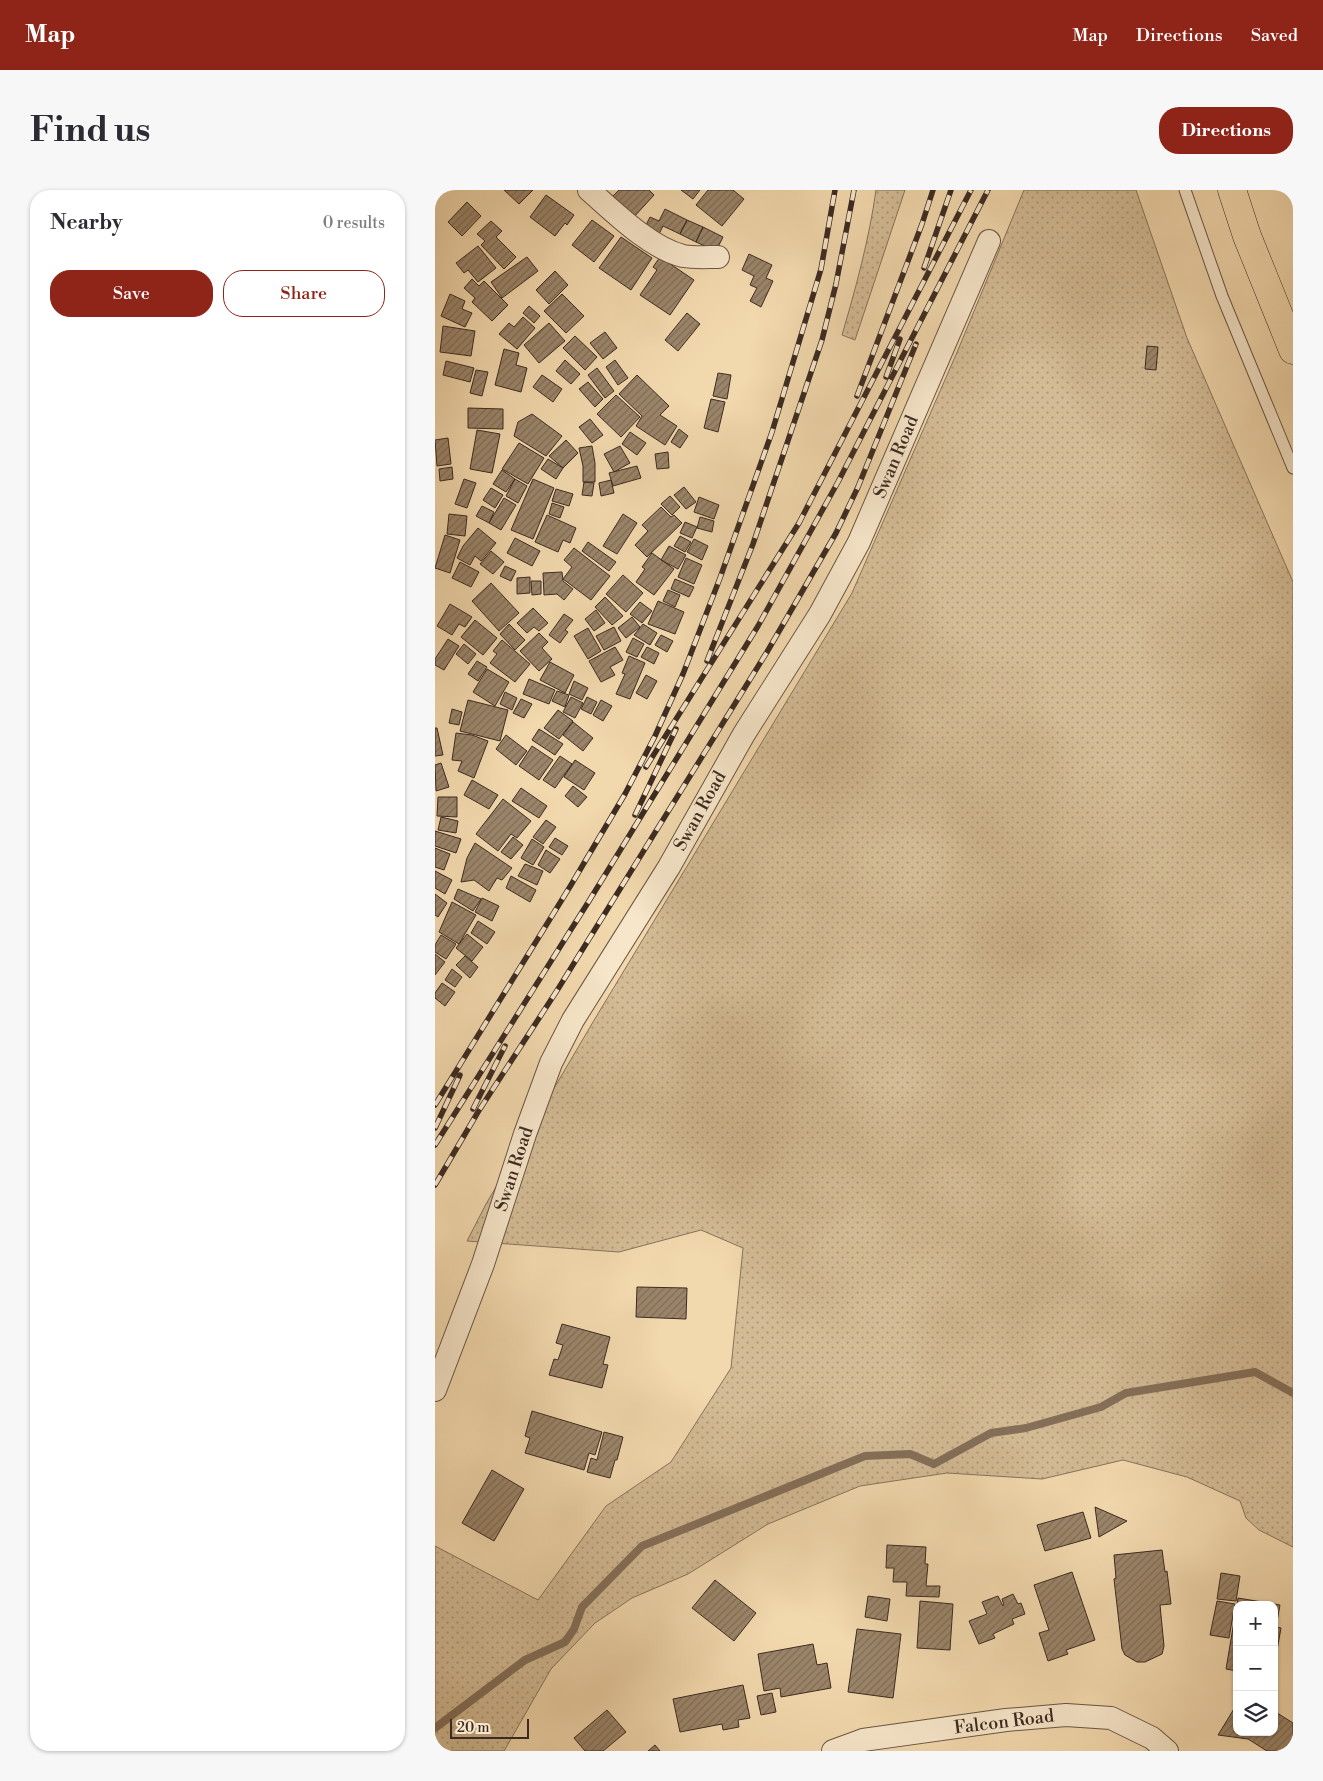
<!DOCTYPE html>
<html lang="en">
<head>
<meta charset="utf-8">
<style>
  body { margin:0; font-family:"Libre Bodoni",serif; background:#f7f7f7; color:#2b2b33 }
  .controls { position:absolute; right:15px; bottom:15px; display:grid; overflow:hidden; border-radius:10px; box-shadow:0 1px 4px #0004 }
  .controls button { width:45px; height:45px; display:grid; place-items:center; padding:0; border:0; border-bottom:1px solid #e1e1e2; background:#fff; color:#2b2b33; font:25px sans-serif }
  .scale { position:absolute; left:15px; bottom:12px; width:79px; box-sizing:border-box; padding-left:5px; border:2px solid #3c2b22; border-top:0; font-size:14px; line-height:18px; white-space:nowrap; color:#3c2b22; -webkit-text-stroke:4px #f7e6ca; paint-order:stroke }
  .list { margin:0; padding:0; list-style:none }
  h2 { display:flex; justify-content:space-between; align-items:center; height:65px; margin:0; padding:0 20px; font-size:21px }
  h2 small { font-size:16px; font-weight:400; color:#7c7c81 }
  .actions { display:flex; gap:10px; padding:15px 20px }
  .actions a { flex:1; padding:11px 0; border:1px solid #8f2418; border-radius:20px; text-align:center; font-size:18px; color:#8f2418 }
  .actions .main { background:#8f2418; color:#fff }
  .icon { flex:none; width:28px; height:28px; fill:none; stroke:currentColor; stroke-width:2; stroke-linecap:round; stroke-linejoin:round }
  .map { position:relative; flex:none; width:858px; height:1561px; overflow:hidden; border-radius:20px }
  header { display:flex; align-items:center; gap:30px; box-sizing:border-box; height:70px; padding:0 25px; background:#8f2418; color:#fff }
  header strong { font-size:24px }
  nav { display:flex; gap:28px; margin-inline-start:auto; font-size:18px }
  .intro { display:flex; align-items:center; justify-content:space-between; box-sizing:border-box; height:120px; padding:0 30px }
  h1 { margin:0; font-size:35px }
  .button { padding:12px 22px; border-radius:20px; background:#8f2418; color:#fff; font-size:18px; font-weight:700 }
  main { display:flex; gap:30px; padding:0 30px }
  aside { flex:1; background:#fff; border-radius:20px; box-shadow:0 1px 4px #0004 }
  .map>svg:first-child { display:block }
</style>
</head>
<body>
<header>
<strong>Map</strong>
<nav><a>Map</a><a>Directions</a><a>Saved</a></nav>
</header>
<div class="intro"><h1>Find us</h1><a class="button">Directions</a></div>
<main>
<aside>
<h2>Nearby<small>0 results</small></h2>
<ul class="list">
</ul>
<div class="actions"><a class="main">Save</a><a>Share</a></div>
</aside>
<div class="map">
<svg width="858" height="1561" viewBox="0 0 858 1561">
  <defs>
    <pattern id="grass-dots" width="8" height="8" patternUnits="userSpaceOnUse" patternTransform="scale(1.25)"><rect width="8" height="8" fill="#d3bb95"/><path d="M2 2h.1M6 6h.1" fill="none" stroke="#ac9879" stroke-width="1.8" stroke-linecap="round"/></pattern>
    <pattern id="building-hatch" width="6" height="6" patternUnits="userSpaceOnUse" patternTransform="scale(1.25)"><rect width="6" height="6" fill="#9b856a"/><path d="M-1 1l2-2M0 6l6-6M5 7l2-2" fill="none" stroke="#806d57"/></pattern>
  </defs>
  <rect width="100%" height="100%" fill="#f2d8ad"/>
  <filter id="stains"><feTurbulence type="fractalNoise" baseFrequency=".004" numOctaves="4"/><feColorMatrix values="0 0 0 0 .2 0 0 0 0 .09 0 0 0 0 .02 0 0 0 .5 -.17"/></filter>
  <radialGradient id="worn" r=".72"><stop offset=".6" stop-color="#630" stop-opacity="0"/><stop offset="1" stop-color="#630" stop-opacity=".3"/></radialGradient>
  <path fill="url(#grass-dots)" stroke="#88735c" d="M 441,0 L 470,0 L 420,150 L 407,145 C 421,97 434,50 441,0 Z
    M 589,0 L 701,0 L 752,148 L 858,392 L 858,1357 L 824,1340 L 811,1328 L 805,1311 L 752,1287 L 688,1270 L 607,1289 L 512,1283 L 425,1296 L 333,1334 L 253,1384 L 197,1408 L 160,1433 L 116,1479 L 69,1561 L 0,1561 L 0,1356 L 103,1410 L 171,1316 L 236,1272 L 296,1178 L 308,1058 L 266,1040 L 184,1062 L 32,1051 L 51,1014 L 158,832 L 417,403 L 523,160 Z"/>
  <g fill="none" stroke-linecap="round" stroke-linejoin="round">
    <path stroke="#846f59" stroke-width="8" d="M 0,1538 L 90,1470 L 130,1452 L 139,1439 L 147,1417 L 207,1356 L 430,1266 L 475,1264 L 499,1274 L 556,1243 L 591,1238 L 666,1217 L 691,1203 L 820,1182 L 858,1203"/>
  </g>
  <path fill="url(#building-hatch)" stroke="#3c2b22" d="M 69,0 L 98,0 L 84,14 Z
    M 184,0 L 214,0 L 219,5 L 198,28 L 176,8 Z
    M 246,0 L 265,0 L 258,9 Z
    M 273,0 L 298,0 L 309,9 L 287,36 L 261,15 Z
    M 111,5 L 139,25 L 132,35 L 130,33 L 120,46 L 95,27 Z
    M 32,12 L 46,26 L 27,46 L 13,32 Z
    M 230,19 L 252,30 L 245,44 L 228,36 L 224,44 L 210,37 L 215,27 L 224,31 Z
    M 157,30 L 179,46 L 159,72 L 137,55 Z
    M 252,30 L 268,37 L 261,52 L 245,44 Z
    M 56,31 L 67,41 L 61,47 L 81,67 L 69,79 L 46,55 L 50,51 L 42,44 Z
    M 268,37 L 288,47 L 281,61 L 261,52 Z
    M 186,47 L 217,68 L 196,100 L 164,78 Z
    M 43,56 L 61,78 L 43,92 L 33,80 L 29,83 L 21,73 Z
    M 314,64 L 337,75 L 331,88 L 338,91 L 326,117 L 315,111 L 322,98 L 315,95 L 319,86 L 307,80 Z
    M 92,67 L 103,81 L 67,108 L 56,92 Z
    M 225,67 L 259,90 L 235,125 L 205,105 L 222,80 L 218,77 Z
    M 120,81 L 133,95 L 114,114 L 101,100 Z
    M 37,89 L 44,96 L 49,91 L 73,115 L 57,131 L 37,112 L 40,108 L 29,98 Z
    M 15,104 L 30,111 L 27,119 L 37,123 L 30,137 L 6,126 Z
    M 127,104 L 149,126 L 131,143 L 109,121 Z
    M 94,116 L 105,126 L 99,133 L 88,123 Z
    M 252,123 L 265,134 L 243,161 L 230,150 Z
    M 88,127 L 100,138 L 82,159 L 64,144 L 74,133 L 79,137 Z
    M 114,133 L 130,151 L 104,173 L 89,155 Z
    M 8,136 L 40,141 L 36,166 L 5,162 Z
    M 170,142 L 182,158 L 168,169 L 155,153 Z
    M 140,146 L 162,167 L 150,180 L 128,158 Z
    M 712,156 L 723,157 L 721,180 L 710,179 Z
    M 69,159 L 84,163 L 81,175 L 92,178 L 86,202 L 60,195 Z
    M 130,170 L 145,184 L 136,194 L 121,181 Z
    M 180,170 L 193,188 L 183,195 L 171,177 Z
    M 11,171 L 39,178 L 35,192 L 8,185 Z
    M 162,178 L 179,201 L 170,208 L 153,185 Z
    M 41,180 L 53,182 L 47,206 L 35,203 Z
    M 283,183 L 296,185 L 292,209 L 278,206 Z
    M 107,185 L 127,199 L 118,212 L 98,197 Z
    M 202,185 L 234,216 L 225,225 L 242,236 L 230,255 L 201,236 L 207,226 L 184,204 Z
    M 153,192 L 168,209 L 160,217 L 144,199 Z
    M 181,205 L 205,227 L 186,247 L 162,224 Z
    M 276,209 L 290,212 L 283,242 L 269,238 Z
    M 33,218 L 68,219 L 68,239 L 33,238 Z
    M 97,224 L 127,246 L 111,266 L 79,246 L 83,232 Z
    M 155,229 L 168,245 L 157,253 L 144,237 Z
    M 244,239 L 253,246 L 245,258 L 236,252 Z
    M 42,240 L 65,244 L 57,283 L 35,279 Z
    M 195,242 L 211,253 L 202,265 L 187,254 Z
    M 13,248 L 16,274 L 2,276 L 0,250 Z
    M 131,250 L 143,263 L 128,278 L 114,266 Z
    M 84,253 L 109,268 L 93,294 L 67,279 Z
    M 157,256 L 160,273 L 160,292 L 148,292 L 148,276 L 144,258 Z
    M 185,256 L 195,273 L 179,282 L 169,264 Z
    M 233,262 L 234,278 L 222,279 L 220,264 Z
    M 113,269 L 128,278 L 121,289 L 106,279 Z
    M 202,276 L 206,288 L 178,296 L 174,283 Z
    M 17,277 L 18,289 L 5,291 L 4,279 Z
    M 67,280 L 80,289 L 71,302 L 58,294 Z
    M 29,289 L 41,293 L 32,318 L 20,314 Z
    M 80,289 L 92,296 L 83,313 L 71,306 Z
    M 98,289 L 119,298 L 98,349 L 76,340 Z
    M 176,290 L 179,303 L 166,306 L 164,293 Z
    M 149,292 L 159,293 L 157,306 L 147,305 Z
    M 249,297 L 261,312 L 251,319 L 239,305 Z
    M 56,298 L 68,305 L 60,318 L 48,310 Z
    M 121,299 L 138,304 L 134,316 L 117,311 Z
    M 235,306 L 245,317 L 237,325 L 226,314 Z
    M 264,307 L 284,315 L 279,329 L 259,322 Z
    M 69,308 L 81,315 L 66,340 L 54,333 Z
    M 117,313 L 129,317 L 125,328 L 114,324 Z
    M 47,316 L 59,322 L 54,333 L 41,326 Z
    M 226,317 L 236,327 L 239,325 L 247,333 L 212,367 L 200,355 L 213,341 L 207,335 Z
    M 14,324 L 32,326 L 30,346 L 12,344 Z
    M 188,324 L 202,333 L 182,364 L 168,356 Z
    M 112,325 L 141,338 L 135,353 L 128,350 L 123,362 L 100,352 Z
    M 265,327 L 279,331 L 277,342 L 262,338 Z
    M 250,332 L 262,337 L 257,348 L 245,343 Z
    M 43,338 L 61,353 L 46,371 L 40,366 L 35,375 L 22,368 L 28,356 Z
    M 10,345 L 25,350 L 15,383 L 0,378 Z
    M 245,346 L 256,352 L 250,362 L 239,356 Z
    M 80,348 L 105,361 L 97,376 L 72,363 Z
    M 259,349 L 273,356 L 267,370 L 252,362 Z
    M 153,352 L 181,372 L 174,381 L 147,361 Z
    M 234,356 L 251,365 L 243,379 L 226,370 Z
    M 139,358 L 175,386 L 156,410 L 128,389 L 137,377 L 129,370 Z
    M 56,361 L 69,372 L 58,384 L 45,374 Z
    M 217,363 L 239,379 L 219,405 L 201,392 L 210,379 L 207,377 Z
    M 251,368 L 267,375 L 259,394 L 243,387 Z
    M 25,372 L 44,382 L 36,397 L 17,388 Z
    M 70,376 L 81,381 L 76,391 L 65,386 Z
    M 127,382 L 128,391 L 138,399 L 129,410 L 122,404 L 109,405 L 108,383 Z
    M 188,385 L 208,403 L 191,422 L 171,404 Z
    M 95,387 L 95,403 L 82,404 L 82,388 Z
    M 240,389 L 259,397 L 254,407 L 236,399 Z
    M 96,391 L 106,391 L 106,404 L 97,405 Z
    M 56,393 L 84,423 L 64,441 L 37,411 Z
    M 233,400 L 245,405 L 240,417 L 228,411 Z
    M 170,407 L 188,426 L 177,435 L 160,417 Z
    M 223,411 L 249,422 L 240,444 L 213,434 Z
    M 205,412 L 217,421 L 207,433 L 195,424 Z
    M 15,414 L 37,427 L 30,437 L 24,434 L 17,445 L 2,436 Z
    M 98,418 L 113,433 L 104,441 L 99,437 L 92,443 L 82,433 Z
    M 161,420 L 170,433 L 159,441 L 150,429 Z
    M 129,424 L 138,430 L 130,440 L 133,442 L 125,453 L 114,445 Z
    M 197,427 L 205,437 L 191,448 L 183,438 Z
    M 40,430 L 62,448 L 48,465 L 26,447 Z
    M 74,434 L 90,450 L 80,460 L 65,444 Z
    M 208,434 L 222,443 L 215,455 L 199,445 Z
    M 179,437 L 186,451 L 169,460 L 161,446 Z
    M 153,438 L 166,461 L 153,469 L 139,446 Z
    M 104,443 L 113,452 L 107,458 L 117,469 L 104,481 L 85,461 Z
    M 226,445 L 238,451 L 232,462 L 220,455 Z
    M 198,448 L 209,454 L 202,467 L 191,462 Z
    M 13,449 L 24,456 L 9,480 L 0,475 L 0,469 Z
    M 67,450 L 95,474 L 80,492 L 55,473 L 62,464 L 58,461 Z
    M 29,454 L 41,464 L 33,474 L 21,464 Z
    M 180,457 L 188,470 L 175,477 L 180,485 L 166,492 L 154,471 Z
    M 212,457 L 224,463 L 219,474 L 206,467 Z
    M 194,466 L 210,473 L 195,509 L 181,504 L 190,484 L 187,483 Z
    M 42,471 L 52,477 L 43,491 L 33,484 Z
    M 115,472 L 139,485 L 130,503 L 105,490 Z
    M 52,479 L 74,492 L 60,516 L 38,502 Z
    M 211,485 L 222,491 L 212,509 L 201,503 Z
    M 94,489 L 120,500 L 114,514 L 88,504 Z
    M 139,491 L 153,498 L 147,510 L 134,504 Z
    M 122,501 L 134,505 L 130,517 L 117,511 Z
    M 70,502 L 82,508 L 77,520 L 65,514 Z
    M 136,507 L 148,513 L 140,528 L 128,522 Z
    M 152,507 L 162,512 L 156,524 L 146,519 Z
    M 86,509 L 97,514 L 89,528 L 78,523 Z
    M 33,510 L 73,520 L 65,551 L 25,541 Z
    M 166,510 L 177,516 L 168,531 L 158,525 Z
    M 17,519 L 27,522 L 24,535 L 14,533 Z
    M 123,520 L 138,531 L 124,549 L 109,538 Z
    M 138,532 L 158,548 L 148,561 L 128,545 Z
    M 0,538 L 2,538 L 8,565 L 0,566 Z
    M 104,539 L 128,554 L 120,565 L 97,550 Z
    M 21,543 L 37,545 L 53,551 L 39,588 L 23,581 L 27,571 L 17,570 Z
    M 71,545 L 92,561 L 81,575 L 61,559 Z
    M 97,556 L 118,570 L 104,590 L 84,576 Z
    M 125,566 L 137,574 L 120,598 L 108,590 Z
    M 140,570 L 160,583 L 149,600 L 129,587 Z
    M 6,573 L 14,597 L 1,601 L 0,575 Z
    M 37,590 L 63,605 L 54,619 L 29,605 Z
    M 138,596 L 152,607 L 143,617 L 130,606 Z
    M 86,598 L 112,616 L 104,628 L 77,611 Z
    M 3,607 L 22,607 L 22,627 L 2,626 Z
    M 68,609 L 96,631 L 82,648 L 76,644 L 63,661 L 41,644 Z
    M 6,627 L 23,631 L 21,643 L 3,640 Z
    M 111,630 L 121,637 L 108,654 L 98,647 Z
    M 0,641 L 26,649 L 21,663 L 0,656 Z
    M 78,647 L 88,655 L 76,669 L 66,662 Z
    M 120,648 L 133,656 L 127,665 L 114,657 Z
    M 97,649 L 109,657 L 98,675 L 86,668 Z
    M 40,653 L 77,678 L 67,690 L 62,688 L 54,701 L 39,690 L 26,692 L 32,668 Z
    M 0,658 L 15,664 L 9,680 L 0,677 Z
    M 111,660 L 125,669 L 115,683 L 103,675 Z
    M 90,674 L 108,681 L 102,695 L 83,686 Z
    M 0,681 L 17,690 L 10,704 L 0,698 Z
    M 76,686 L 101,700 L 95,712 L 71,698 Z
    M 23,699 L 46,709 L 38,721 L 19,709 Z
    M 0,704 L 12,713 L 3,727 L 0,725 Z
    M 47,708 L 64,716 L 57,731 L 40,722 Z
    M 17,712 L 41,725 L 24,754 L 4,742 Z
    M 43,731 L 60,742 L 52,754 L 36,743 Z
    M 32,744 L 48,757 L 37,771 L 21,758 Z
    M 6,745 L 21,754 L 11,769 L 0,762 L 0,755 Z
    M 0,764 L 10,772 L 0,785 Z
    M 30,766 L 43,777 L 35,788 L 21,775 Z
    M 17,779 L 27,787 L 20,797 L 10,790 Z
    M 7,793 L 20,802 L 10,816 L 0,808 L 0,803 Z
    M 202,1097 L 252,1098 L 251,1129 L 201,1127 Z
    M 127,1134 L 175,1147 L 168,1174 L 173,1175 L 167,1198 L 114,1185 L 119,1169 L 123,1170 L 128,1155 L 121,1153 Z
    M 97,1221 L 167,1242 L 160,1265 L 154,1263 L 149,1280 L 90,1263 L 95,1248 L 90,1246 Z
    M 169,1242 L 188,1247 L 182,1270 L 180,1270 L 175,1288 L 152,1282 L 156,1268 L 162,1270 Z
    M 57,1280 L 89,1299 L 59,1351 L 27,1333 Z
    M 660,1317 L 692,1331 L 664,1347 Z
    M 648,1322 L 656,1348 L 610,1361 L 602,1335 Z
    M 452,1355 L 491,1357 L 490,1374 L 493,1374 L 491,1396 L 505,1396 L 504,1407 L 471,1406 L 472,1392 L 458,1392 L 459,1378 L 451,1378 Z
    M 727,1360 L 730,1382 L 732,1381 L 736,1414 L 725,1415 L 729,1456 L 727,1464 L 710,1472 L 702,1472 L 690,1465 L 687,1459 L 679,1389 L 681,1388 L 679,1365 Z
    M 637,1382 L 660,1450 L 631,1460 L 633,1464 L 613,1471 L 604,1443 L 614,1440 L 599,1395 Z
    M 786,1383 L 805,1386 L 801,1411 L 782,1409 Z
    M 280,1390 L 321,1423 L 299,1451 L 257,1418 Z
    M 578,1404 L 583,1414 L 586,1413 L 590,1424 L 577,1429 L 579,1434 L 558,1444 L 560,1448 L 544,1454 L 534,1431 L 552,1424 L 547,1412 L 563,1406 L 568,1416 L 569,1415 L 567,1409 Z
    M 433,1406 L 455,1409 L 452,1431 L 430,1427 Z
    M 803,1408 L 845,1415 L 841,1437 L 846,1438 L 841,1466 L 839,1466 L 839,1415 L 802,1415 L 802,1481 L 791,1479 Z
    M 485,1411 L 518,1414 L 515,1460 L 482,1458 Z
    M 782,1411 L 800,1414 L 794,1448 L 775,1445 Z
    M 422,1439 L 466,1444 L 458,1508 L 413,1502 Z
    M 378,1454 L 382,1475 L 392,1473 L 396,1498 L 346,1507 L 345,1498 L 329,1501 L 323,1464 Z
    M 308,1495 L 315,1528 L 303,1530 L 304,1537 L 288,1540 L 287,1534 L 245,1542 L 238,1509 Z
    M 337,1503 L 341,1522 L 326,1525 L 322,1506 Z
    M 802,1514 L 802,1542 L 839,1542 L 839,1521 L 858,1533 L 858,1552 L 852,1561 L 832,1561 L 813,1549 L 783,1545 Z
    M 172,1520 L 191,1542 L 168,1561 L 150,1561 L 139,1548 Z
    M 220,1555 L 225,1561 L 213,1561 Z"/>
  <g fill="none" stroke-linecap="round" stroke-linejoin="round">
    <g stroke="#6a5645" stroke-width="13">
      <path id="service" d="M 750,0 L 787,106 L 858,278"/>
    </g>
    <g stroke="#6a5645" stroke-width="24">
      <path id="minor" d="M 154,0 C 179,22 215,58 248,66 C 260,68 272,67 283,67
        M 0,1200 L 48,1074 L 90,944 L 116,873 L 138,830 L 234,677 L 309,544 L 385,424 L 424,352 L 554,51
        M 398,1561 L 428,1550 L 571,1530 L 631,1525 L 676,1528 L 717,1548 L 732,1561"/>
    </g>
    <g stroke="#3c2b22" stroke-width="29">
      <path id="primary" d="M 797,0 L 812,46 L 858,160"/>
    </g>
    <use href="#service" stroke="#f7e6ca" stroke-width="11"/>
    <use href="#minor" stroke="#f7e6ca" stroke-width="22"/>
    <use href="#primary" stroke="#f2d8ad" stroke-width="28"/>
    <g stroke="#3c2b22" stroke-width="5.5">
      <path id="rail" d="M 489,78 L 516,0
        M 451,187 L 465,149
        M 422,206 L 487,34 L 498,0
        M 272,471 L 318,354 L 387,150 L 401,94 L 419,0
        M 211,577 L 364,333 L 536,0
        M 200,625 L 241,539
        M 0,915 L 136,695 L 190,604 L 220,546 L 248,484 L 285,388 L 337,242 L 386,79 L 400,0
        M 38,919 L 70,856
        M 0,938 L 25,885
        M 0,955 L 154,711 L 323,436 L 403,292 L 553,0
        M 0,995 L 43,922 L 123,799 L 332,462 L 372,393 L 401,343 L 423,297 L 481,154"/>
    </g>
    <use href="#rail" stroke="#f7e6ca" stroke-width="4" stroke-dasharray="11" stroke-linecap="butt"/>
  </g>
  <g text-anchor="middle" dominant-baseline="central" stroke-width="4" stroke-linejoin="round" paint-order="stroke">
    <g font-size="18" fill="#3c2b22" stroke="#f7e6ca">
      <text transform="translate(461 267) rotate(-67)">Swan Road</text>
      <text transform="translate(265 621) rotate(-61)">Swan Road</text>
      <text transform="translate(79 979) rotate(-72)">Swan Road</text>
      <text transform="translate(569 1532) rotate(-7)">Falcon Road</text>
    </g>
  </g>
  <rect width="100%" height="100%" filter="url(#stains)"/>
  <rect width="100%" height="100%" fill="url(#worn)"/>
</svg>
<div class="controls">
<button>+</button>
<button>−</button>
<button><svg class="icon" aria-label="layers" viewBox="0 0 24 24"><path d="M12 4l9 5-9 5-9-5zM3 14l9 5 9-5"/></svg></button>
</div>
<div class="scale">20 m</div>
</div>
</main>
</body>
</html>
